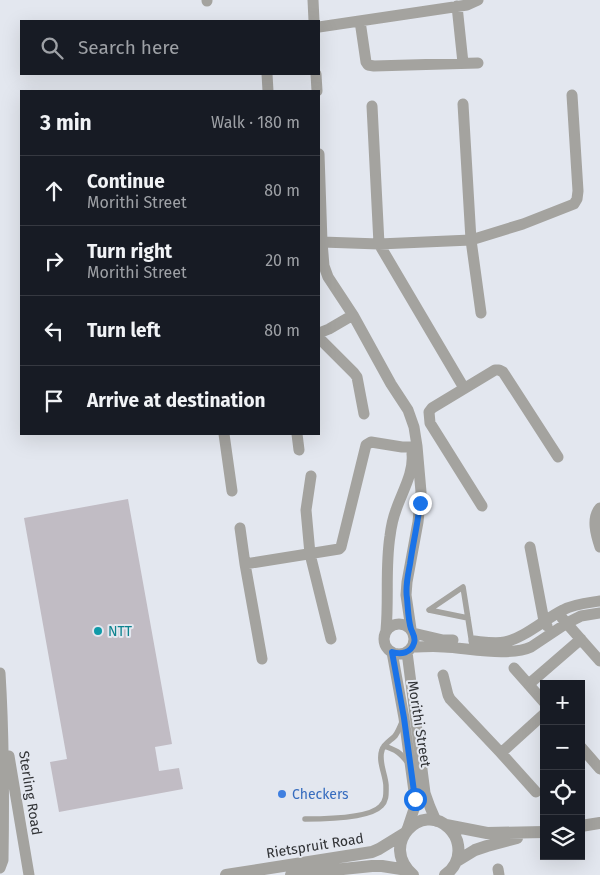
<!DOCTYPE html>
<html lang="en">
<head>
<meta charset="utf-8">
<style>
  body { margin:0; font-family:"Fira Sans",sans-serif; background:#242831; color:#f1f3f6 }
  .controls { position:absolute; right:15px; bottom:15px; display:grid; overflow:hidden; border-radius:0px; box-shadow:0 5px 20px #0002 }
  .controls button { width:45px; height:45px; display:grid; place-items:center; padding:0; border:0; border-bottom:1px solid #363941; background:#171b24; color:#f1f3f6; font:25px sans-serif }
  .stop { position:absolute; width:15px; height:15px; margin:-11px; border:4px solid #1a73e8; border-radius:50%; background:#fff }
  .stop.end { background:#1a73e8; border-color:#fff; box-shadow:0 1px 5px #0008 }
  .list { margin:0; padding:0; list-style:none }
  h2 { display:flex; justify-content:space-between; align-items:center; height:65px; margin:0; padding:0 20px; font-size:21px }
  h2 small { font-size:16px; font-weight:400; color:#9ea1a6 }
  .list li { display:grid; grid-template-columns:32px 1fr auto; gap:15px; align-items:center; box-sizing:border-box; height:70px; padding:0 20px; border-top:1px solid #363941 }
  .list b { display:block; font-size:19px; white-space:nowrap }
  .list p { margin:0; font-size:16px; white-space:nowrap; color:#9ea1a6 }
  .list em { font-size:16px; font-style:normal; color:#9ea1a6 }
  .icon { flex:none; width:28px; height:28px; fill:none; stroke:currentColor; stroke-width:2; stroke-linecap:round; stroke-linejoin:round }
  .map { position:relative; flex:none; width:600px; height:875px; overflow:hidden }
  .search { position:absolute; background:#171b24; box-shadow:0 5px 20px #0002; left:20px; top:20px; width:300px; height:55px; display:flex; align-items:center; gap:12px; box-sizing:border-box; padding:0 18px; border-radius:0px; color:#9ea1a6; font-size:19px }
  .panel { position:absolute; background:#171b24; box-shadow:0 5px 20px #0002; left:20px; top:90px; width:300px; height:345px; border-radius:0px }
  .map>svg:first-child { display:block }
</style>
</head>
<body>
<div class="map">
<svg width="600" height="875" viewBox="0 0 600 875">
  <rect width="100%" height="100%" fill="#e3e7ef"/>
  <path fill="#c1bcc4" d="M 128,499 L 172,744 L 155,747 L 159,771 L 179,768 L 183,789 L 59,812 L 50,762 L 67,759 L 24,518 Z"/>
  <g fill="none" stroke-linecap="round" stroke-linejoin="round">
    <path stroke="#a4a39f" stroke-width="5.5" d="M 429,610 L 463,587 L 472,644
      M 429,610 L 468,618
      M 384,746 C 396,750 400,752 408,763
      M 305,819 C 322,819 369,819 381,806 C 387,800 386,793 386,785 C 385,773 378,761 382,750 C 384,744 390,741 395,736 C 398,732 400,727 402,722"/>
    <path stroke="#a4a39f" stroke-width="11" d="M 207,0 L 207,1
      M 313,0 L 314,21
      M 457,6 L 463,63
      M 360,21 L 366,62 L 368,65 L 374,66 L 478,63
      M 319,27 L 467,5 L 478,0
      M 267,74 L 268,91
      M 316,74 L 317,91
      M 463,104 L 471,240 L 481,313
      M 372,106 L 379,244 L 464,388
      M 319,154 L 322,242 L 324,266 L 328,277 L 353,315 L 391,384 L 408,410 L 414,427 L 417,446 L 421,492 L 418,522 L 407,582 L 406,595 L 411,629
      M 322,242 L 379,244 L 471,240 L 523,224 L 574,204 L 577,199 L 578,191 L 572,95
      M 319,333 L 329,329 L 353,315
      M 319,338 L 354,373 L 357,377 L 364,414
      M 224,434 L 232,491
      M 297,434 L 299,450
      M 311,476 L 306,510 L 310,554 L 331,639
      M 482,506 L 430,423 L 429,412 L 432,408 L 495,370 L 499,370 L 503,372 L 558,457
      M 600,508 C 591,518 596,535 600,547
      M 240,528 L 245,564 L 262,659
      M 530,547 L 544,621 L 547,626
      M 245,564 L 339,549 L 341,547 L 366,445 L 371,442 L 402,447 L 412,447
      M 562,618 L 600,661
      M384 639a15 15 0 1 1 30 0a15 15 0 1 1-30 0Z
      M 386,630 C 389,599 385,568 390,536 C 391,528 393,518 396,510 C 402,492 414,473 412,454
      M 413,633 L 443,640 L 453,640
      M 474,641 C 484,642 495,644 505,642 C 524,638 545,619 563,610 C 574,604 587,603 600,601
      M 412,647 C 423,647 434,646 444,647 C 468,648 510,657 531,647 L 567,623 L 581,616 L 600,613
      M 392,652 L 404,718 L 415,799 L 414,809 L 407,830
      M 407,652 L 425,793 L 430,807 L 436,821
      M 514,668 L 544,702
      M 0,673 C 4,736 4,798 3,860 L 0,868
      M 443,675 L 448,695 L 450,699 L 501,753 L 536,792
      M 529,684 L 581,639
      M 581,747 L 600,769
      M 501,753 L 544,714
      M 9,756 L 29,875
      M 498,869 L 499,875"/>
    <path stroke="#a4a39f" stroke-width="12" d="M 446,825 L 487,833 L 544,832
      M 581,826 L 600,823
      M 457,861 L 475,850 L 487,846 L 517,838
      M 226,875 L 372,852 L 379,849 L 405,833
      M 291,875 L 314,872 L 372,866 L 382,866 L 407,870
      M 413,875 C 378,844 422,801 449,828 C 454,833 457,838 458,845 C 460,857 455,868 445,875"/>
  </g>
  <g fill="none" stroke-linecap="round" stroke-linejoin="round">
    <path stroke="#1a73e8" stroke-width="6" d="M 415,799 L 404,718 L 392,652 C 401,655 411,653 414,643 C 416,638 413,634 411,629 C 408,619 408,608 407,598 C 405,587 408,575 410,564 C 413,543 418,523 420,503"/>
  </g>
  <circle fill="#0f9aa8" stroke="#e3e7ef" stroke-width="2" cx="98" cy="631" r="5"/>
  <circle fill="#3f7fe0" stroke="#e3e7ef" stroke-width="2" cx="282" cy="794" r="5"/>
  <g text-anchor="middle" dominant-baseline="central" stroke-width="4" stroke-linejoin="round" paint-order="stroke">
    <g font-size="14" fill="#0d838f" stroke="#e3e7ef" text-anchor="start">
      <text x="108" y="631">NTT</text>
    </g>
    <g font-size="14" fill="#303235" stroke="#e3e7ef">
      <text transform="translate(419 724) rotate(81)">Morithi Street</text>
      <text transform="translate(30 793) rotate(81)">Sterling Road</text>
      <text transform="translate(315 846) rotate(-9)">Rietspruit Road</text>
    </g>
    <g font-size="14" fill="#366cbe" stroke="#e3e7ef" text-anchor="start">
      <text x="292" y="794">Checkers</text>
    </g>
  </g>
</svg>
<div class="controls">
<button>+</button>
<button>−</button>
<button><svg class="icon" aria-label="locate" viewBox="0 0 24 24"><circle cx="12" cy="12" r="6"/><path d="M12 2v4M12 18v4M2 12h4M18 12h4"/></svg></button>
<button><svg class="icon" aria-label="layers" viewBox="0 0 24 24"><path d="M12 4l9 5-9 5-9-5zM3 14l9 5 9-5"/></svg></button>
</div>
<div class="stop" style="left:415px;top:799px"></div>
<div class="stop end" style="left:420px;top:503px"></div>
<div class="search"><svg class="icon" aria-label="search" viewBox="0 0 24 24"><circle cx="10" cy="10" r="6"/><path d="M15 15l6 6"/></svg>Search here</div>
<section class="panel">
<h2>3 min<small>Walk · 180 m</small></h2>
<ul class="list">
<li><svg class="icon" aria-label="ahead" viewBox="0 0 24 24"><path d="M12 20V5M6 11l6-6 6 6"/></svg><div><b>Continue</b><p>Morithi Street</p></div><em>80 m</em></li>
<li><svg class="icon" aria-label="right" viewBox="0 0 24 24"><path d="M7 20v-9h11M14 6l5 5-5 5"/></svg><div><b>Turn right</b><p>Morithi Street</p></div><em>20 m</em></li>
<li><svg class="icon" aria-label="left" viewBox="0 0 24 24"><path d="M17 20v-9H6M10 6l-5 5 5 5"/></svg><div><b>Turn left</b></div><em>80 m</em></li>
<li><svg class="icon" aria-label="arrive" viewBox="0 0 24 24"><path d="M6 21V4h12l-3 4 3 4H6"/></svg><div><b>Arrive at destination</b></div></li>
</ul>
</section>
</div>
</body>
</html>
